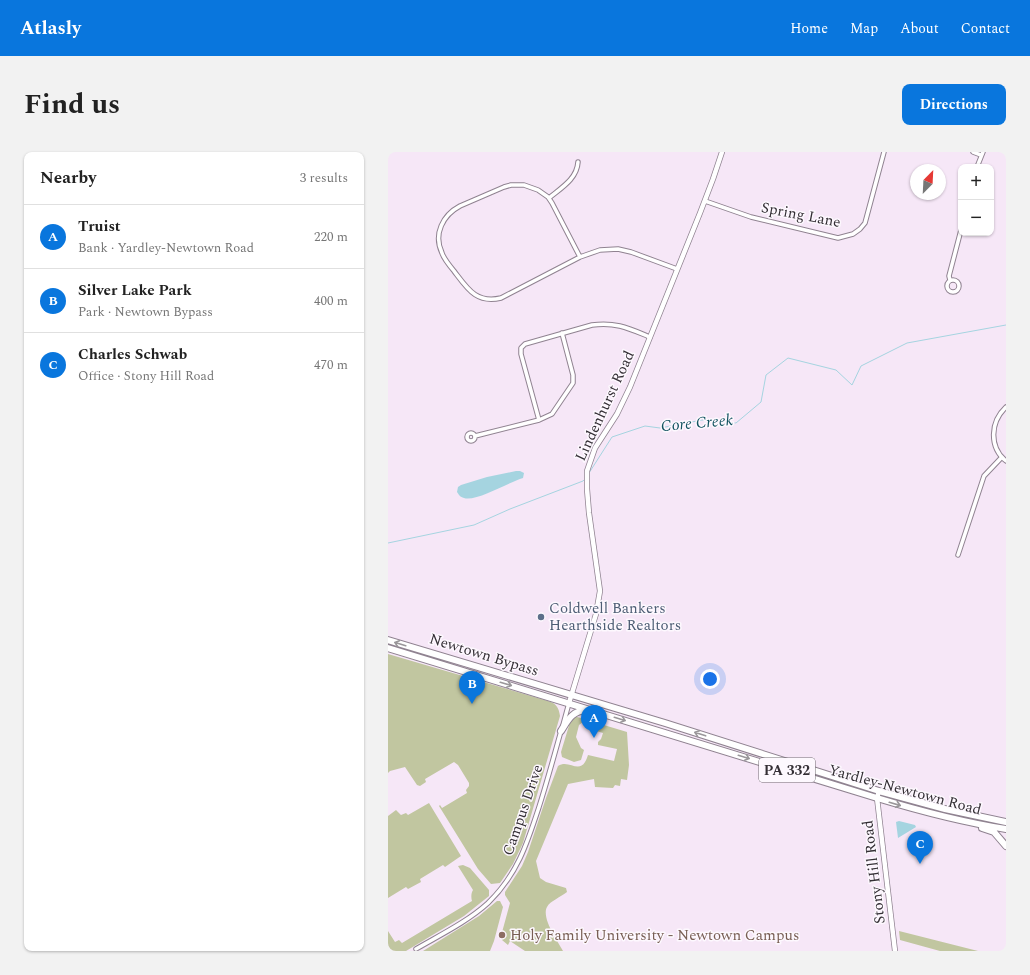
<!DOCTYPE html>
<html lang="en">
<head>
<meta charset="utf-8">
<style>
  body { margin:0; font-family:Spectral,serif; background:#f2f2f2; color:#222 }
  .controls { position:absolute; right:12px; top:12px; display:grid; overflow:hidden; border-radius:8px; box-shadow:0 1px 3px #0004 }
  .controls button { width:36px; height:36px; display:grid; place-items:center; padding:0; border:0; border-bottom:1px solid #e0e0e0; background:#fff; color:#222; font:20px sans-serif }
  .compass { position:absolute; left:522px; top:12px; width:36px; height:36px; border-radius:50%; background:#fff; box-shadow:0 1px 3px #0004; rotate:24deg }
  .you { position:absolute; left:322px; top:527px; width:14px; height:14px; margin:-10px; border:3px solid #fff; border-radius:50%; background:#1a73e8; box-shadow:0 0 0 6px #1a73e833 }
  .badge { display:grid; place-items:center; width:26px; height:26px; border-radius:50%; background:#0976dd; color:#fff; font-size:13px; font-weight:700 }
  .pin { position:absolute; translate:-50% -33px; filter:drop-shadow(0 1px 2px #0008) }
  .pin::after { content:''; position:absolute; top:21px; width:14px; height:12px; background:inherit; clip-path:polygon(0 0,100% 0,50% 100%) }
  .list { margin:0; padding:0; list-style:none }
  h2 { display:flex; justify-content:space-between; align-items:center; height:52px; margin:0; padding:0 16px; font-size:17px }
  h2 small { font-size:13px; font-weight:400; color:#767676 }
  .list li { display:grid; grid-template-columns:26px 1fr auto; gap:12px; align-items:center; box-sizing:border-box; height:64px; padding:0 16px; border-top:1px solid #e0e0e0 }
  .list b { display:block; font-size:15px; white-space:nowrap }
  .list p { margin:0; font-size:13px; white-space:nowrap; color:#767676 }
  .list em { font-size:13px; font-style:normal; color:#767676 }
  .map { position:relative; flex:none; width:618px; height:799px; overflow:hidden; border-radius:8px }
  header { display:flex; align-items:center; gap:24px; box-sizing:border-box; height:56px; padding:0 20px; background:#0976dd; color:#fff }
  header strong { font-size:19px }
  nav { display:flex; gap:22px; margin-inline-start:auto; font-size:14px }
  .intro { display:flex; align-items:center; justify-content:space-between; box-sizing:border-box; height:96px; padding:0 24px }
  h1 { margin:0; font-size:28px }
  .button { padding:10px 18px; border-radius:8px; background:#0976dd; color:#fff; font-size:14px; font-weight:700 }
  main { display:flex; gap:24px; padding:0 24px }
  aside { flex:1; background:#fff; border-radius:8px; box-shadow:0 1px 3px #0004 }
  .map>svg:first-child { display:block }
</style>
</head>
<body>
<header>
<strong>Atlasly</strong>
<nav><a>Home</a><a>Map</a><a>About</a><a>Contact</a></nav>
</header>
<div class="intro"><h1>Find us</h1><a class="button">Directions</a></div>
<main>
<aside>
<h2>Nearby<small>3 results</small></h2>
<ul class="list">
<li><span class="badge">A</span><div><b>Truist</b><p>Bank · Yardley-Newtown Road</p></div><em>220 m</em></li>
<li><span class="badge">B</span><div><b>Silver Lake Park</b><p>Park · Newtown Bypass</p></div><em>400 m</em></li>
<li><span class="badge">C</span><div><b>Charles Schwab</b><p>Office · Stony Hill Road</p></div><em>470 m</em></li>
</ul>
</aside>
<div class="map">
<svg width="618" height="799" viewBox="0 0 618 799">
  <rect width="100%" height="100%" fill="#f6e7f7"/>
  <path fill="#c1c6a0" d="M 0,502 L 160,549 C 168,551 171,556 172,564 L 135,691 L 125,712 L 112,731 L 103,732 L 90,717 L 51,654 L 52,653 L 54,656 L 79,641 L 78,638 L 81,634 L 81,631 L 70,613 L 66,610 L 37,627 L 38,630 L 32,634 L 29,633 L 17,615 L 2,619 L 0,621 Z
    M 186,564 L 239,580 L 241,613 L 239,628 L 233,627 L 232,634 L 227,633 L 225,636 L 207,635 L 206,627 L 180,632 L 148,709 L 152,726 L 158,730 L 178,736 L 179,740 C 173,745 162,749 159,755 C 153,766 170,790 175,799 L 137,799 L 122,789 L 120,793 L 114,788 L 113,784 L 122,751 L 117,743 L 117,740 L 134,714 L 140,700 L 158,646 L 170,614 C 182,606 193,626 200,603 L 226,609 L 229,597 L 210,593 L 210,590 L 213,587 L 215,581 L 205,578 C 205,572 200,571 195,570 L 191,573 L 188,585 L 193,596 L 196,598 L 193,608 L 186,610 L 174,605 L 173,600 L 183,567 Z
    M 41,651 L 73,704 L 57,715 L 55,713 L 32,727 L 33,730 L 20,737 L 18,735 L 0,746 L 0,664 L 8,658 L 13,663 L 18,661 L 20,663 Z
    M 75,713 L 82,716 L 101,738 L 101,744 L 76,764 L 18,799 L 3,799 L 0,794 L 0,779 L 7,790 L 11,788 L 14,791 L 84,749 C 83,746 83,741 85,738 L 70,714 Z
    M 109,749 L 112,749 L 115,755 L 106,789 L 102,799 L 35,799 L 91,764 Z
    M 511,779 L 590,799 L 552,799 L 512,788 Z"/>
  <path fill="#a5d4e0" d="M 128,319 L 132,319 L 136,321 L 135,326 C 121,330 88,350 76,346 C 72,345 71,343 69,340 L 70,335 L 73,333 L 99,325 Z
    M 511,669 L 527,673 L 528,675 L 510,686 L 508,670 Z"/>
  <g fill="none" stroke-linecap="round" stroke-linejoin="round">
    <path stroke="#a5d4e0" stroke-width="1" d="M 201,321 L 224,285 L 257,274 L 272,276 L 314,268 L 348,271 L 373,250 L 378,223 L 400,206 L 448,218 L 464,233 L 473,214 L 519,191 L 618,173
      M 0,391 L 86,373 L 122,357 L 195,329 L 197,327"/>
    <g stroke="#908391" stroke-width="5.5">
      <path id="minor" d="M 585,0 L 593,3
        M 589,15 L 595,0
        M 161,46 C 173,36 189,27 190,10
        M 317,49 L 363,65 L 450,86 L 465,82 L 472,77 L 477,71 L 496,0
        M 192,105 L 164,51 L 160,45 L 150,38 L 136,33 L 123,33 L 116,35 L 72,54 C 55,63 45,82 54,101 C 56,107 61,113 66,119 C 79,136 88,152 113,146 L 192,105 L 212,98 L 230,97 L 243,100 L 289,117
        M559 134a6 6 0 1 1 12 0a6 6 0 1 1-12 0Z
        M 562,128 L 561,124 L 573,78
        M 618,255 C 602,270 601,295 618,309
        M 151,268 L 133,202 L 133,196 L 137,192 L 204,173 C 228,170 240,176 262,185
        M79 285a4 4 0 1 1 8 0a4 4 0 1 1-8 0Z
        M 87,284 L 151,268 L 164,262 L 185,231 L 185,223 L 174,181
        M 570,403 L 596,324 L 614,305
        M 175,573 L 181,551
        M 28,797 C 52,783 79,770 100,751 C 129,723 139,692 151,655 C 159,630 166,604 173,579"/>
    </g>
    <g stroke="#908391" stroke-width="6">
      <path id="tertiary" d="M 181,551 L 208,462 L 212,439 L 201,361 L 199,337 L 199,319 L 207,296 L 229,262 L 242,235 L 312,61 L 325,27 L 334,0
        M 491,639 L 489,646 L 507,799"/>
    </g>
    <g stroke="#908391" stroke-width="8">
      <path id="trunk" d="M 0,488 L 277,571 L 491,639 L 557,657 L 618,670
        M 0,496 L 489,646 C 532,659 574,670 618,677
        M 173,579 C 180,568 184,559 198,558
        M 594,676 L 606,680 L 618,694"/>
    </g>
    <use href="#minor" stroke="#fff" stroke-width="3.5"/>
    <use href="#tertiary" stroke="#fff" stroke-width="4.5"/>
    <use href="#trunk" stroke="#fff" stroke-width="6"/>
  </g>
  <defs><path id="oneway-shaft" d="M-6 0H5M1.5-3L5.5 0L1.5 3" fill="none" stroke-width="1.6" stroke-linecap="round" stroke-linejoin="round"/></defs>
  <g stroke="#9a979a">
    <use href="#oneway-shaft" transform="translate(12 492) rotate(-163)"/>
    <use href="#oneway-shaft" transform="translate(118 532) rotate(16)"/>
    <use href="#oneway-shaft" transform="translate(232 567) rotate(17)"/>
    <use href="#oneway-shaft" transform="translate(312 582) rotate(-162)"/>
    <use href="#oneway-shaft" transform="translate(356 605) rotate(17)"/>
    <use href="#oneway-shaft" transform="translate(507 652) rotate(16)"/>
  </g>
  <circle fill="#5c6f8a" stroke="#fdf8fe" stroke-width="1.5" cx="153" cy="465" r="4"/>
  <circle fill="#8d6e63" stroke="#fdf8fe" stroke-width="1.5" cx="114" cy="783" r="4"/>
  <g text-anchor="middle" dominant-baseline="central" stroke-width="3" stroke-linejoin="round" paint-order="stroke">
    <rect fill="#fdf8fe" stroke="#706b71" stroke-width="1" x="371" y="606" width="56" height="24" rx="3"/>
    <g font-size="14" font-weight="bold" fill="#342f35">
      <text x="399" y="618">PA 332</text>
    </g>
    <g font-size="15" fill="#342f35" stroke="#fdf8fe">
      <text transform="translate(413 63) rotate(11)">Spring Lane</text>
      <text transform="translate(217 254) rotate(-65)">Lindenhurst Road</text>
      <text transform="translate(96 503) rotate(17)">Newtown Bypass</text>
      <text transform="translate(517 638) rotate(15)">Yardley-Newtown Road</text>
      <text transform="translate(135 658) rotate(-71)">Campus Drive</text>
      <text transform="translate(486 720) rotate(-97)">Stony Hill Road</text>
    </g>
    <g font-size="15" fill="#4e5e75" stroke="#fdf8fe" text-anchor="start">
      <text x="161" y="456">Coldwell Bankers<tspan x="161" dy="17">Hearthside Realtors</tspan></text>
    </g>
    <g font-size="15" fill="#785e54" stroke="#fdf8fe" text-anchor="start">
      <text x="122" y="783">Holy Family University - Newtown Campus</text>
    </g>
    <g font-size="16" font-style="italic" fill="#125360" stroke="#fdf8fe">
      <text transform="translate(309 271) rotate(-5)">Core Creek</text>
    </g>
  </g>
</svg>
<div class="controls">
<button>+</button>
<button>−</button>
</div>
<svg class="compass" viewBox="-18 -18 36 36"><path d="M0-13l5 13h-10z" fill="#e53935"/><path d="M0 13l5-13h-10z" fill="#767676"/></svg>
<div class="you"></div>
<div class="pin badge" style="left:206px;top:586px">A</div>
<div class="pin badge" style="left:84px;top:552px">B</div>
<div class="pin badge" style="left:532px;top:712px">C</div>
</div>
</main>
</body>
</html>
